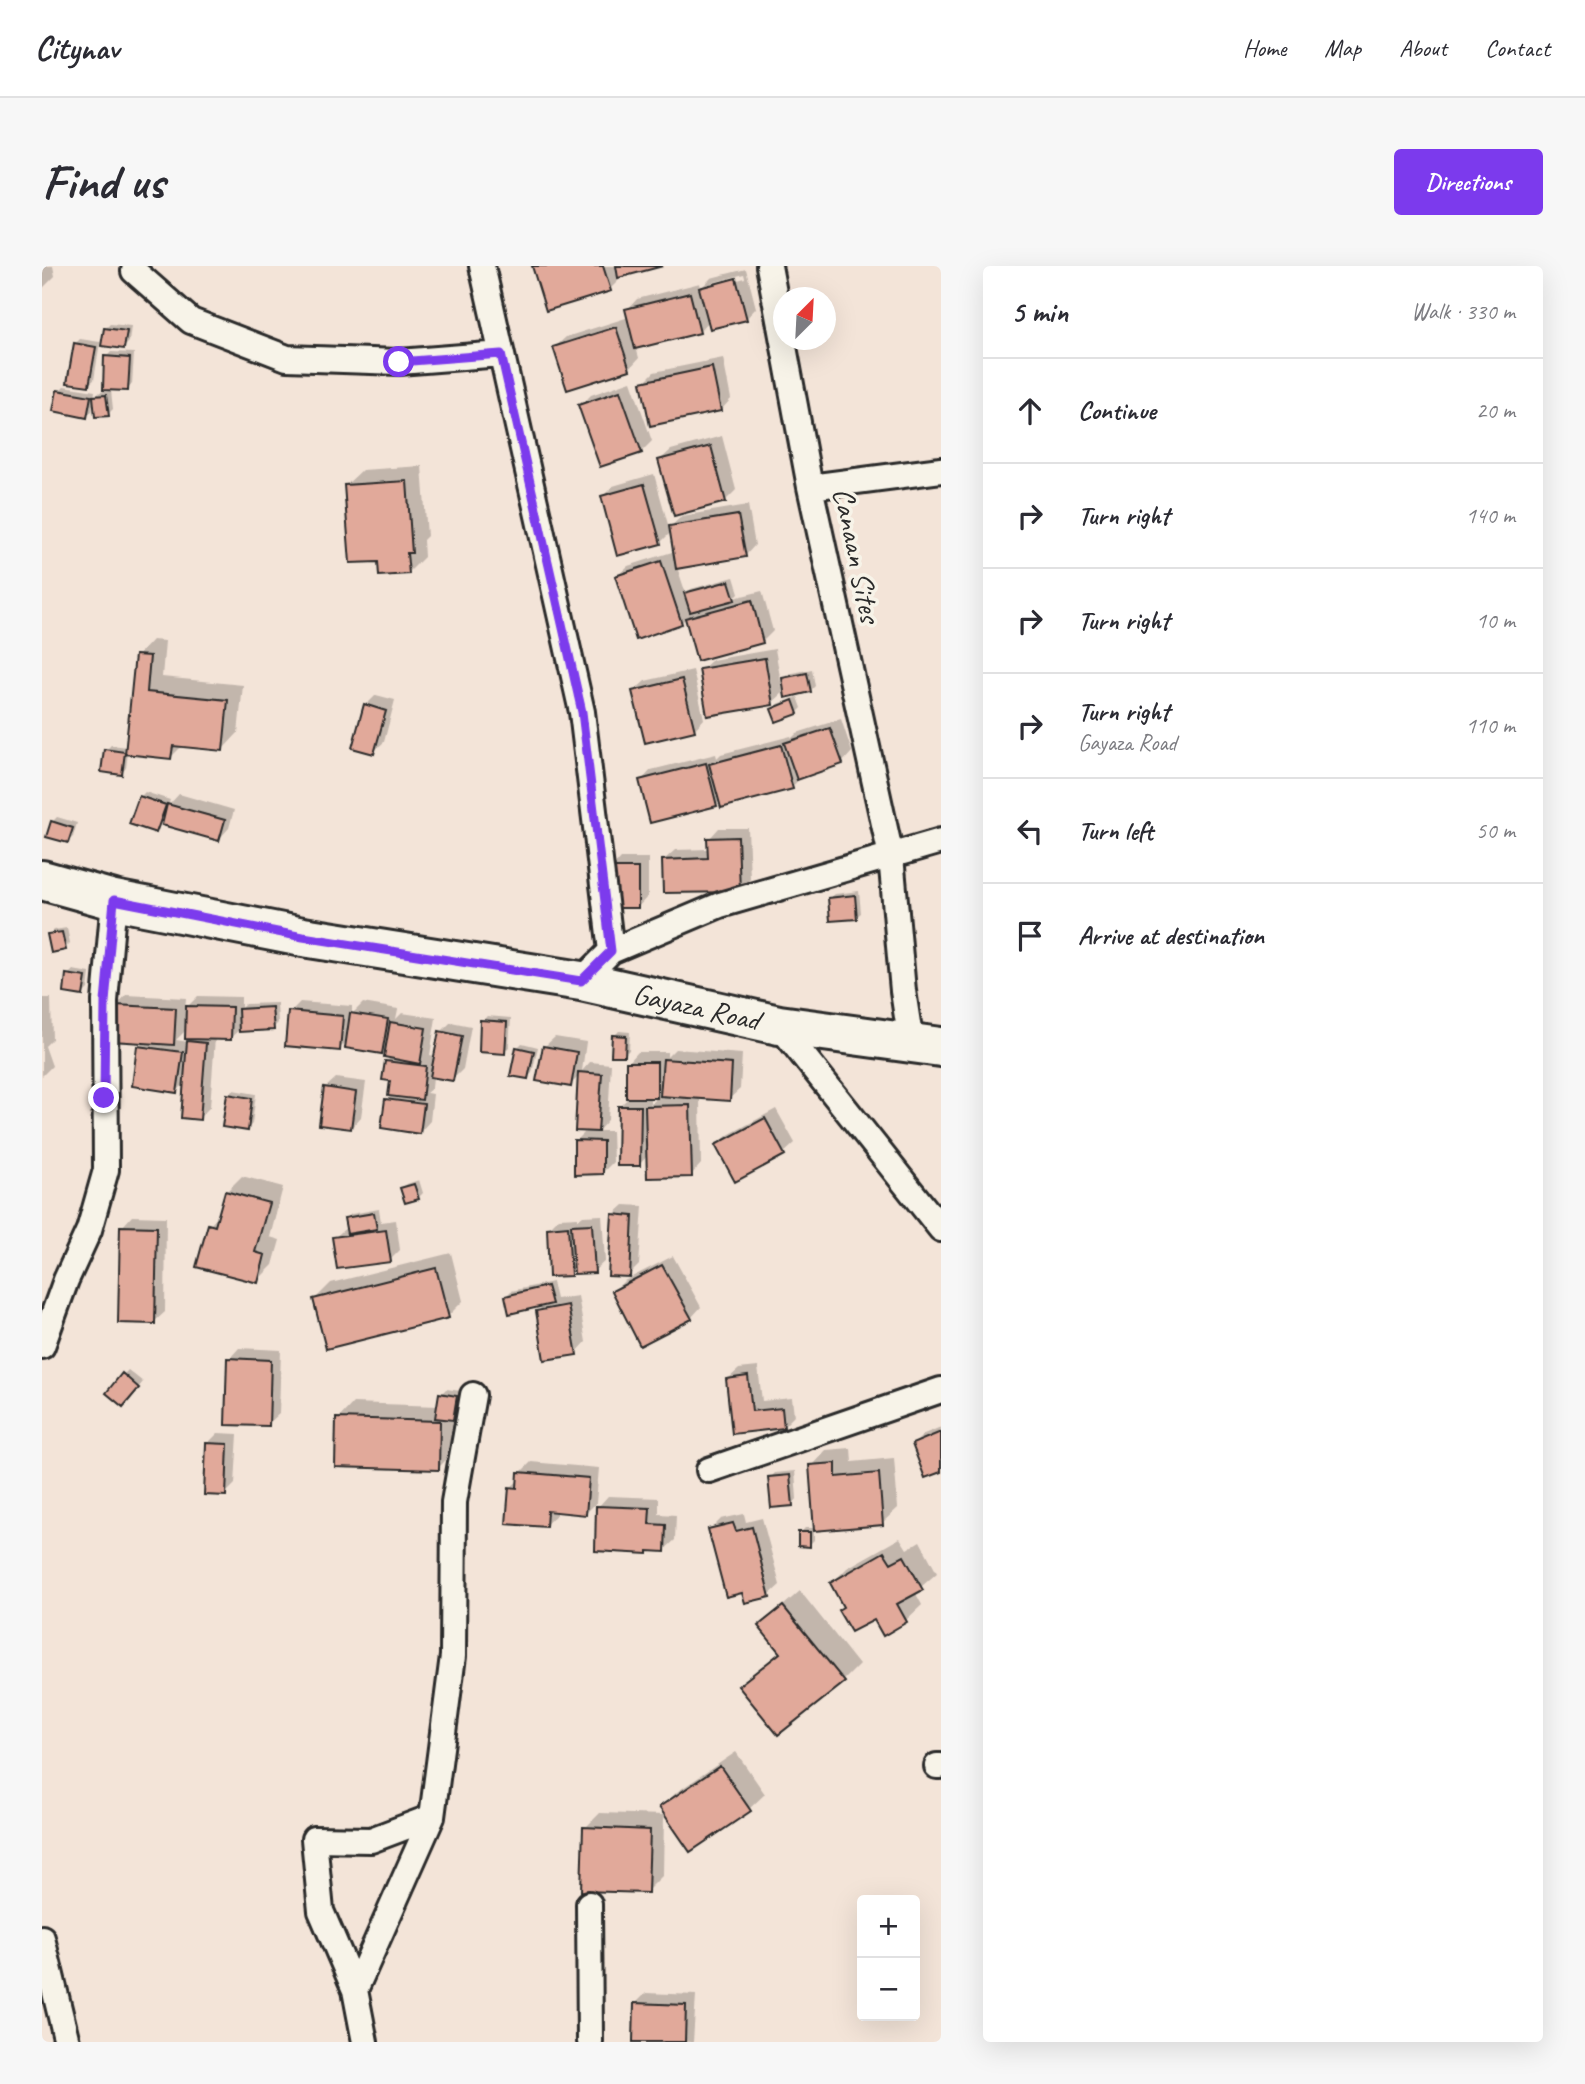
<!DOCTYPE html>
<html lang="en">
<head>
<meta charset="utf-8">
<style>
  body { margin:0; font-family:Caveat,sans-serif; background:#f7f7f7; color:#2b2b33 }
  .controls { position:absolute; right:21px; bottom:21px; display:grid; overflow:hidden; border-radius:7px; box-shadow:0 7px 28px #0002 }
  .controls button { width:63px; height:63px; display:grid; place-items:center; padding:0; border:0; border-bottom:2px solid #e1e1e2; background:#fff; color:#2b2b33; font:35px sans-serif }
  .compass { position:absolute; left:731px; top:21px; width:63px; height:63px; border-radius:50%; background:#fff; box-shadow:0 7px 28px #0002; rotate:24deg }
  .stop { position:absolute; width:21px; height:21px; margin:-16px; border:5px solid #7c3aed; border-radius:50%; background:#fff }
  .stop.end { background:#7c3aed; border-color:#fff; box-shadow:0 2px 7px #0008 }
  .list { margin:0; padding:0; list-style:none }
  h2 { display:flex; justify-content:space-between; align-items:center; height:91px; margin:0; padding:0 28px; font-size:30px }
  h2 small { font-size:23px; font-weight:400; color:#7c7c81 }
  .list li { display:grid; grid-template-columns:46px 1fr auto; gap:21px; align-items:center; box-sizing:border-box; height:105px; padding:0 28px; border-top:2px solid #e1e1e2 }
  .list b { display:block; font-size:26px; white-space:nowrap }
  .list p { margin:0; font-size:23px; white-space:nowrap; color:#7c7c81 }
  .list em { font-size:23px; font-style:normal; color:#7c7c81 }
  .icon { flex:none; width:38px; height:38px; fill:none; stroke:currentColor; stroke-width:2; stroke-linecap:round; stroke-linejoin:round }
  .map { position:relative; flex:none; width:899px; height:1776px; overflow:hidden; border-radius:7px }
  header { display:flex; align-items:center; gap:42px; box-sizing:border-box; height:98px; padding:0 35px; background:#fff; border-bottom:2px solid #e1e1e2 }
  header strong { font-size:33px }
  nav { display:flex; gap:38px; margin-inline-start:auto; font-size:24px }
  .intro { display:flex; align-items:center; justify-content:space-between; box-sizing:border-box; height:168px; padding:0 42px }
  h1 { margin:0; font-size:49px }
  .button { padding:18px 32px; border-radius:7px; background:#7c3aed; color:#fff; font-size:24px; font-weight:700 }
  main { display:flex; gap:42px; padding:0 42px }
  aside { flex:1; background:#fff; border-radius:7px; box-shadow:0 7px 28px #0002 }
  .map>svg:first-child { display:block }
</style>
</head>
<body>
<header>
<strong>Citynav</strong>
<nav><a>Home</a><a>Map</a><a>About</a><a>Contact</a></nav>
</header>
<div class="intro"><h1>Find us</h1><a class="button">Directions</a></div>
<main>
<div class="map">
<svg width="899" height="1776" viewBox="0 0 899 1776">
  <rect width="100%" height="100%" fill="#f3e4d8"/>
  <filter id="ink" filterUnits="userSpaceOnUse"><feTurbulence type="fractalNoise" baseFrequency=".0143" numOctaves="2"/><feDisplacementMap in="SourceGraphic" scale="14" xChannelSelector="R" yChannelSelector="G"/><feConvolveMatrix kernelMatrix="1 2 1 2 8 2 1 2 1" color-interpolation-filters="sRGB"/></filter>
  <g filter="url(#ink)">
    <path fill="#0003" fill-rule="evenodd" d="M 0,0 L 11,0 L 13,10 L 0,23 Z
      M 493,0 L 614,0 L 577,10 L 578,13 L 568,23 Z
      M 704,3 L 714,42 L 704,53 L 667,55 L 657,66 L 594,81 L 597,92 L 587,103 L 513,81 L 524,71 L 587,51 L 585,44 L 595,33 L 658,17 L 659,22 L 669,12 ZM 702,8 L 703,12 L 669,21 L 669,17 Z
      M 68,58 L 89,60 L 87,76 L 82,81 L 63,63 Z
      M 38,73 L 58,76 L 52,114 L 47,118 L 33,78 Z
      M 69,86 L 92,87 L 90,118 L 86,123 L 64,91 Z
      M 681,92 L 689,133 L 679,144 L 601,117 L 612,106 Z
      M 589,115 L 610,175 L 599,186 L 538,140 L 549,129 Z
      M 22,120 L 53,125 L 50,145 L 45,150 L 17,125 Z
      M 69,125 L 71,143 L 66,148 L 53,131 L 58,126 Z
      M 680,170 L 694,224 L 683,235 L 618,194 L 629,184 Z
      M 380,200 L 385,270 L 381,274 L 382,291 L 366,307 L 338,294 L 304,219 L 320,204 Z
      M 612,208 L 627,262 L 640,250 L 706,239 L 713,279 L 703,290 L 635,301 L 644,328 L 649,323 L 692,311 L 697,327 L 692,332 L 720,325 L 731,365 L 720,376 L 656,393 L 645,351 L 639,357 L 575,310 L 586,300 L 630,286 L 633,294 L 635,294 L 630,265 L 618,277 L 561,230 L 571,220 Z
      M 110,374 L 123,375 L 120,411 L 201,419 L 196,467 L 181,483 L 141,479 L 129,491 L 86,487 L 84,502 L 79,507 L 64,484 L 69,479 L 86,481 L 95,390 Z
      M 733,383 L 741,427 L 730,437 L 659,404 L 670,394 Z
      M 770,403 L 773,420 L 768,425 L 741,413 L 746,408 Z
      M 651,404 L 662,453 L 652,464 L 592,425 L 603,415 Z
      M 334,429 L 353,434 L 342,476 L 331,486 L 324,439 Z
      M 756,431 L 760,442 L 755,447 L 731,443 L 736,438 Z
      M 799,453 L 810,486 L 800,497 L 760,510 L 750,521 L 679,534 L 674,539 L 599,515 L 609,504 L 674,488 L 675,492 L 679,488 L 749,470 L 750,472 L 755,467 Z
      M 103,526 L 128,534 L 126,540 L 137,528 L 192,544 L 187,562 L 177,573 L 120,557 L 114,565 L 98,531 Z
      M 15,551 L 35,557 L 31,571 L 26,575 L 10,556 Z
      M 677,562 L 706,562 L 708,613 L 697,624 L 622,594 L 633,584 L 667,583 L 667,573 Z
      M 579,592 L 606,592 L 606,630 L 596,641 L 569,603 Z
      M 817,625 L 819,647 L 814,651 L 788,632 L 793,628 Z
      M 25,662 L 28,677 L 23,682 L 7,669 L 12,664 Z
      M 31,704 L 48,707 L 46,723 L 41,728 L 26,709 Z
      M 84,729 L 144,732 L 143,743 L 156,730 L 199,731 L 199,742 L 203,738 L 235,737 L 236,757 L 231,762 L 197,764 L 188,772 L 173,772 L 168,841 L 157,852 L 144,816 L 135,825 L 97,781 L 102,775 L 74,740 ZM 145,763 L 151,772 L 147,776 L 134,774 Z
      M 0,732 L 9,732 L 10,773 L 3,780 L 10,800 L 0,810 Z
      M 258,736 L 310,740 L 310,748 L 321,737 L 356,743 L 354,753 L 360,747 L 394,752 L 388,789 L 394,790 L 399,766 L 409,756 L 429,760 L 421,803 L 411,813 L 391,810 L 390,822 L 384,827 L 391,828 L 388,855 L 378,866 L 345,834 L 350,829 L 350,814 L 344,796 L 349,791 L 346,780 L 340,786 L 305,775 L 297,783 L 248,746 Z
      M 445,750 L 469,752 L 467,781 L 462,786 L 440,755 Z
      M 577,765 L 588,766 L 587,784 L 582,789 L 572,770 Z
      M 513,771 L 544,776 L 540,805 L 548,796 L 569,798 L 566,854 L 556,865 L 570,865 L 571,896 L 560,907 L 534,875 L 545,864 L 537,810 L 528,819 L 502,781 Z
      M 480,777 L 496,781 L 490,807 L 485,812 L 475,782 Z
      M 633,783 L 700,788 L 698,823 L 687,833 L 658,831 L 659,898 L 649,909 L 606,889 L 597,899 L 577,841 L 586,832 L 586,797 L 596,786 L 625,786 L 625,791 ZM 608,831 L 615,831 L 608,838 Z
      M 294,812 L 324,816 L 319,851 L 309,862 L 283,822 Z
      M 191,824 L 214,828 L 210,858 L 205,863 L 186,829 Z
      M 734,843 L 753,877 L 742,887 L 694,913 L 675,879 L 686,869 Z
      M 200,910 L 241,921 L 228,971 L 238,974 L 231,999 L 215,1015 L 168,959 L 178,948 L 184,926 Z
      M 377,914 L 381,927 L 376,932 L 360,922 L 365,918 Z
      M 582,939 L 601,940 L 597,999 L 587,1009 L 571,949 Z
      M 337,943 L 339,956 L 354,954 L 358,984 L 348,994 L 292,972 L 305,961 L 304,953 L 309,948 Z
      M 560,949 L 563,995 L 552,1005 L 533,1003 L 528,1009 L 507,962 L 517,952 L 536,951 L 536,954 L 541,950 Z
      M 90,950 L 124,951 L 123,1046 L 112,1056 L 80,961 Z
      M 409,987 L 421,1035 L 406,1050 L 273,1033 L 289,1017 Z
      M 631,990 L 659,1041 L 649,1052 L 572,1025 L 582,1015 Z
      M 510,1016 L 514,1033 L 536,1030 L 544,1076 L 534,1087 L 496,1045 L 503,1038 L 464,1030 L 469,1025 Z
      M 197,1082 L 239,1084 L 237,1148 L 226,1158 L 187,1093 Z
      M 716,1101 L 720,1135 L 750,1132 L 752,1150 L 741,1161 L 692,1166 L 686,1113 L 697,1103 Z
      M 86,1104 L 101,1116 L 86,1134 L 81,1109 Z
      M 404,1123 L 419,1125 L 416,1148 L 412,1151 L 412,1186 L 396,1202 L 296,1153 L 311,1137 L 397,1140 L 399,1128 Z
      M 899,1161 L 899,1204 L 872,1178 L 882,1168 Z
      M 176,1167 L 196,1168 L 193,1218 L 183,1228 L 166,1177 Z
      M 809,1182 L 810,1196 L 852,1192 L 856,1242 L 840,1257 L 772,1263 L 772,1274 L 767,1279 L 758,1267 L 763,1262 L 774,1262 L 769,1200 L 784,1184 Z
      M 489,1196 L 557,1202 L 554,1237 L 544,1247 L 514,1245 L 514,1249 L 503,1259 L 469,1221 L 478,1213 L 478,1207 Z
      M 753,1205 L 755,1233 L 751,1238 L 728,1212 L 733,1207 Z
      M 566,1230 L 617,1232 L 617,1248 L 634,1249 L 633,1274 L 622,1284 L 608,1283 L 605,1286 L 556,1241 Z
      M 702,1248 L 704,1256 L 720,1252 L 738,1319 L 727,1329 L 668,1264 L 679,1253 Z
      M 858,1272 L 865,1283 L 878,1275 L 895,1307 L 873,1326 L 880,1339 L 864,1354 L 802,1340 L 790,1317 L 805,1302 Z
      M 758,1325 L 817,1399 L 802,1414 L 736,1467 L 698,1420 L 738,1385 L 718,1360 Z
      M 694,1486 L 723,1528 L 707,1543 L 619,1541 L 635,1526 Z
      M 558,1547 L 622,1549 L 621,1609 L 605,1625 L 543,1562 Z
      M 604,1727 L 654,1729 L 651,1776 L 592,1776 L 593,1738 Z"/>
    <path fill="#e1a99a" stroke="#2b2b2b" stroke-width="2" d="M 490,0 L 561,0 L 569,25 L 504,45 Z
      M 574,0 L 621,0 L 576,12 Z
      M 694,12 L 705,54 L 668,63 L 657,22 Z
      M 648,27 L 658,67 L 593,83 L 583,43 Z
      M 574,61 L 588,104 L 525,124 L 511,81 Z
      M 62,62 L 85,65 L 82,83 L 59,80 Z
      M 32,77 L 54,81 L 47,120 L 25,117 Z
      M 62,90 L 88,92 L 86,125 L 61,124 Z
      M 670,101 L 679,145 L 608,160 L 599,116 Z
      M 15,124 L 49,130 L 45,152 L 11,145 Z
      M 578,125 L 600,187 L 558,201 L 536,139 Z
      M 64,129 L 67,150 L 53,151 L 51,130 Z
      M 669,180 L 684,236 L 632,250 L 616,194 Z
      M 365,215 L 370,287 L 365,287 L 367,308 L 337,310 L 336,296 L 308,297 L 302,219 Z
      M 602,218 L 619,278 L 575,290 L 559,230 Z
      M 696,249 L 704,291 L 634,303 L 627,260 Z
      M 619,295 L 640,358 L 594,374 L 573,310 Z
      M 687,315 L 693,334 L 648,346 L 642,327 Z
      M 710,334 L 721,377 L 655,395 L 643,352 Z
      M 93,389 L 108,390 L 105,426 L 186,434 L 181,485 L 131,480 L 129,493 L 83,488 Z
      M 723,392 L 731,439 L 665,450 L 657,403 Z
      M 765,407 L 769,426 L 743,432 L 740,412 Z
      M 640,413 L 653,465 L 603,477 L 590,425 Z
      M 751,434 L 756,448 L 734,456 L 729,443 Z
      M 322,438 L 344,445 L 332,488 L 310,482 Z
      M 788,462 L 801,498 L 755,514 L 742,477 Z
      M 739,479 L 751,523 L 679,542 L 667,498 Z
      M 62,483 L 83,486 L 80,509 L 59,506 Z
      M 664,497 L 675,540 L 608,557 L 597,514 Z
      M 97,530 L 124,539 L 114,567 L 87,558 Z
      M 125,538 L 183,554 L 177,575 L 120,559 Z
      M 9,555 L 31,562 L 26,577 L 4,571 Z
      M 696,571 L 698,626 L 621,627 L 620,594 L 666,592 L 665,572 Z
      M 567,602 L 596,602 L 596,642 L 566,642 Z
      M 813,629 L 815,653 L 788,655 L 786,632 Z
      M 20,666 L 24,684 L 9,687 L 5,668 Z
      M 24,708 L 44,711 L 41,730 L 22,727 Z
      M 72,739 L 134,742 L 132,779 L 70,775 Z
      M 144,740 L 190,741 L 189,774 L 143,773 Z
      M 230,741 L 232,764 L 197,766 L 196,743 Z
      M 246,745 L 301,750 L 298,785 L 243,780 Z
      M 308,747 L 346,753 L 340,788 L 303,782 Z
      M 438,754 L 465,756 L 463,788 L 437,786 Z
      M 348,756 L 384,762 L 378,798 L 342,791 Z
      M 397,765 L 420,770 L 411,815 L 388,811 Z
      M 570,769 L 584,770 L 583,790 L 569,790 Z
      M 145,775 L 164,777 L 158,854 L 139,852 Z
      M 95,780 L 141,786 L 135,827 L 90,820 Z
      M 501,780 L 535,786 L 529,821 L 494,815 Z
      M 474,781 L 492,785 L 486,813 L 468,810 Z
      M 621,793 L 690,798 L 688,835 L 618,830 Z
      M 343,795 L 384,800 L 380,834 L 346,830 L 348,815 L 340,814 Z
      M 584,796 L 615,796 L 615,832 L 584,832 Z
      M 536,806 L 560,808 L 556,866 L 533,865 Z
      M 282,821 L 314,826 L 309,863 L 277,859 Z
      M 185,828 L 210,832 L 206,865 L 180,861 Z
      M 343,833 L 382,838 L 378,868 L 339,862 Z
      M 648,839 L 650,911 L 605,912 L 603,840 Z
      M 576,840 L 599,840 L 598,900 L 575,900 Z
      M 723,852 L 743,889 L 693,916 L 673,879 Z
      M 532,874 L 561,875 L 561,908 L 532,909 Z
      M 372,918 L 377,933 L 363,937 L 358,922 Z
      M 183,925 L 227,937 L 213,986 L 223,989 L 216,1017 L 154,1001 L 166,958 L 173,960 Z
      M 332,947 L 335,963 L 305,968 L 302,952 Z
      M 570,948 L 591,950 L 588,1011 L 566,1010 Z
      M 550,958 L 553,1007 L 532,1008 L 529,959 Z
      M 78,960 L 115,961 L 113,1058 L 76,1057 Z
      M 526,960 L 529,1010 L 507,1011 L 505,962 Z
      M 344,964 L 349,996 L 295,1003 L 290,971 Z
      M 620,999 L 650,1053 L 598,1080 L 570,1025 Z
      M 394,1002 L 407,1052 L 284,1083 L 271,1033 Z
      M 505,1020 L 510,1038 L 467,1048 L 463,1030 Z
      M 526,1039 L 535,1089 L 502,1094 L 494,1045 Z
      M 185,1092 L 229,1094 L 227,1160 L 183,1159 Z
      M 80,1107 L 97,1122 L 81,1141 L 64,1127 Z
      M 706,1110 L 710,1145 L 740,1142 L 742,1162 L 690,1168 L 684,1113 Z
      M 397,1127 L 415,1130 L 411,1154 L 393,1152 Z
      M 294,1152 L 398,1155 L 397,1204 L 293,1201 Z
      M 899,1166 L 899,1206 L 883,1212 L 870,1178 Z
      M 164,1177 L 186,1178 L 184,1230 L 162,1229 Z
      M 794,1197 L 794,1211 L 837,1207 L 841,1259 L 772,1265 L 767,1199 Z
      M 476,1206 L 547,1212 L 544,1249 L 505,1245 L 504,1261 L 464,1258 L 467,1221 L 475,1222 Z
      M 748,1209 L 751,1240 L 729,1242 L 726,1211 Z
      M 554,1240 L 608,1242 L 607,1258 L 624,1259 L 623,1286 L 606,1285 L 606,1288 L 553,1285 Z
      M 691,1257 L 694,1265 L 710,1261 L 728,1331 L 703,1337 L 700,1327 L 684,1331 L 666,1263 Z
      M 756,1266 L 768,1266 L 768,1281 L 756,1280 Z
      M 842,1286 L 849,1297 L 862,1290 L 881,1324 L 855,1338 L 865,1356 L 841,1370 L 832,1354 L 809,1366 L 796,1344 L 801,1341 L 788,1317 Z
      M 741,1340 L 803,1416 L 736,1469 L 696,1420 L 738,1387 L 716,1360 Z
      M 678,1500 L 709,1545 L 648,1586 L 617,1541 Z
      M 541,1561 L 608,1564 L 606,1627 L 539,1625 Z
      M 592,1737 L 644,1739 L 643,1776 L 591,1776 Z"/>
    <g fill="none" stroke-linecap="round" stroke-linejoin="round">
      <g stroke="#2b2b2b" stroke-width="30">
        <path id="minor" d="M 440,0 L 540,446 L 569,685 L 539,715
          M 727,0 L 768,221 L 849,590 L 861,725 L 869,777
          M 92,5 L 149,55 L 245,92 L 357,96 L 459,88
          M 768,221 L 899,204
          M 569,685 L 678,639 L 899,575
          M 737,759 L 899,963
          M 0,1080 L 24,1014 L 47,964 L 64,904 L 63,735 L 72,634
          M 667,1204 L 899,1124
          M 895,1500 L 899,1500
          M 547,1638 L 548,1776
          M 0,1672 L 25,1776
          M 313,1724 L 279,1645 L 272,1573 L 329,1574 L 390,1551
          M 323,1776 L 313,1724 L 390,1551 L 411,1390 L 412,1236 L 431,1129"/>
      </g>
      <g stroke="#2b2b2b" stroke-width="44">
        <g id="primary">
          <path id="s1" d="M 0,614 L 72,634 L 261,671 L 539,715 L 737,759 L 899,781"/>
        </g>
      </g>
      <use href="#minor" stroke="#f7f3e8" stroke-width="24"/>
      <use href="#primary" stroke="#f7f3e8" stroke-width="38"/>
    </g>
  </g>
  <g fill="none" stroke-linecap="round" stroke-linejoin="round" filter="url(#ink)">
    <path stroke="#7c3aed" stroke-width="9" d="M 62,832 L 63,736 L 72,634 L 261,671 L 539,715 L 569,685 L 540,446 L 459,88 L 357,96"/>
  </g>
  <g text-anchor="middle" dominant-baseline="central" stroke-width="7" stroke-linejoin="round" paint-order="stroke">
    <g font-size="30" fill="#2b2b2b" stroke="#f7f3e8">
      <text transform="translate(815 289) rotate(78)">Canaan Sites</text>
      <text stroke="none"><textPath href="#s1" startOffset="667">Gayaza Road</textPath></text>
    </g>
  </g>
</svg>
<div class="controls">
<button>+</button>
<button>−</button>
</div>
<svg class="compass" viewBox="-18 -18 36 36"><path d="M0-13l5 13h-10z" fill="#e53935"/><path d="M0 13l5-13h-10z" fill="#7c7c81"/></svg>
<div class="stop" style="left:357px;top:96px"></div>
<div class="stop end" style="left:62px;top:832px"></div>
</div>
<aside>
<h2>5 min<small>Walk · 330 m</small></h2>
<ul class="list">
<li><svg class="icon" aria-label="ahead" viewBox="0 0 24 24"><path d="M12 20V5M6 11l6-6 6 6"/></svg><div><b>Continue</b></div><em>20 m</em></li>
<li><svg class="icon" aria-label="right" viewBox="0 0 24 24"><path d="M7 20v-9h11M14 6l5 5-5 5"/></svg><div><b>Turn right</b></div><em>140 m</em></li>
<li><svg class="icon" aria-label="right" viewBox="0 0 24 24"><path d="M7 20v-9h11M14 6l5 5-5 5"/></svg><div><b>Turn right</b></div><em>10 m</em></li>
<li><svg class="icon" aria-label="right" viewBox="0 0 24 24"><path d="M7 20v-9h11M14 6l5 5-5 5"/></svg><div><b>Turn right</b><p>Gayaza Road</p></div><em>110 m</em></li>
<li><svg class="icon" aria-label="left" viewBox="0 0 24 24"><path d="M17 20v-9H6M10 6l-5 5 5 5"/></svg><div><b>Turn left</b></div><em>50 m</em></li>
<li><svg class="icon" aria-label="arrive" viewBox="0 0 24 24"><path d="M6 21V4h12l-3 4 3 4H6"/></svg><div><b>Arrive at destination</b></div></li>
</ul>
</aside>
</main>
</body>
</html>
